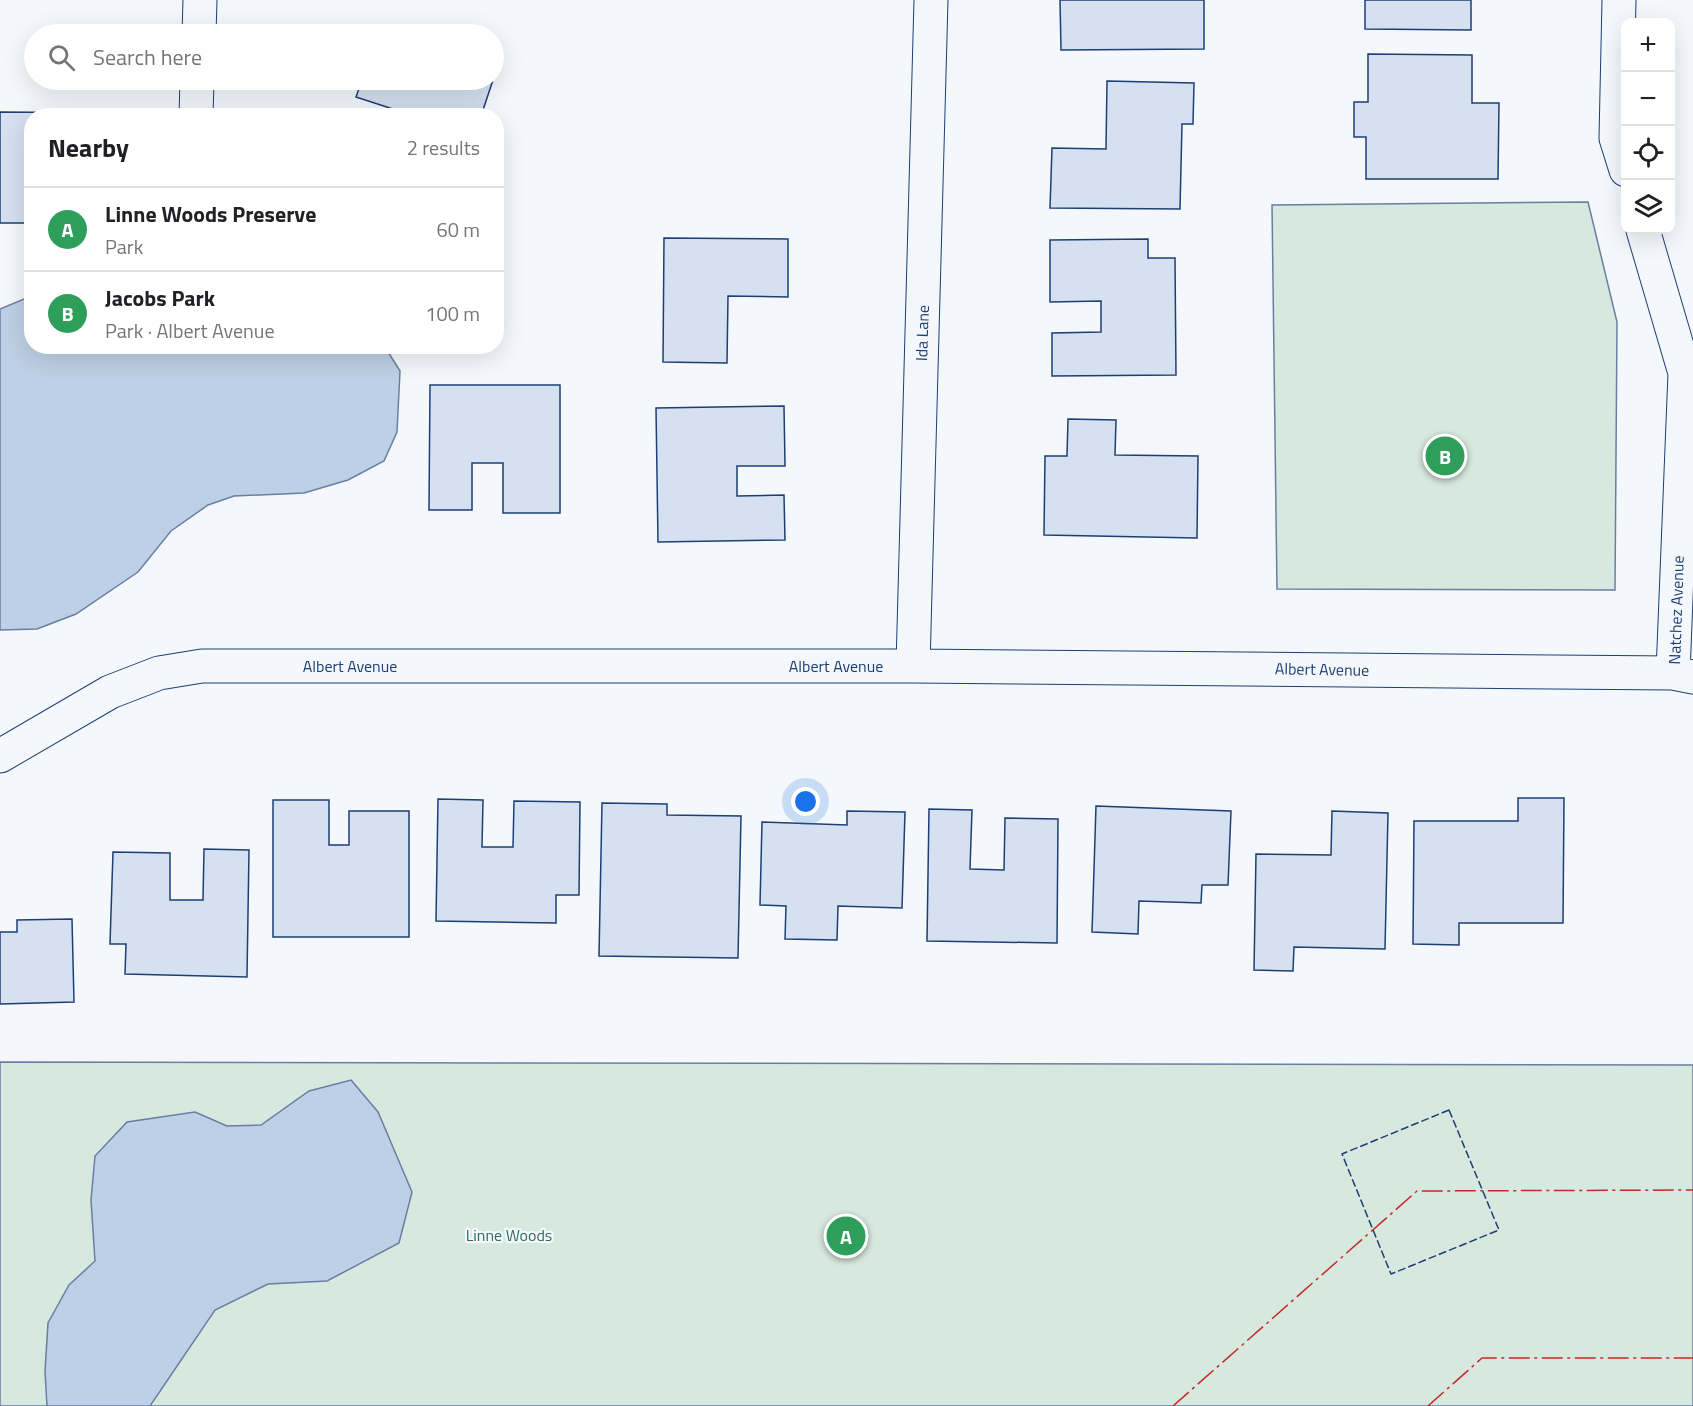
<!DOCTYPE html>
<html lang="en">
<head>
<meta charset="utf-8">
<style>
  body { margin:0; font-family:"Titillium Web",sans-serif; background:#f6f6f6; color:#202124 }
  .controls { position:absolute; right:18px; top:18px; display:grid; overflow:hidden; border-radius:12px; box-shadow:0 6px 24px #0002 }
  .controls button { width:54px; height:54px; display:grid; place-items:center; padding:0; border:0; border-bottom:2px solid #e0e0e0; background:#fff; color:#202124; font:30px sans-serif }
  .you { position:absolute; left:806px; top:802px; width:21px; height:21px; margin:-15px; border:4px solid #fff; border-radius:50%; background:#1a73e8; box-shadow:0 0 0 9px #1a73e833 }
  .badge { display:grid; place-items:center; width:39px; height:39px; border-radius:50%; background:#0f766e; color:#fff; font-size:20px; font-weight:700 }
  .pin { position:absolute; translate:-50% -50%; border:3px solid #fff; box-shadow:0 2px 6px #0006 }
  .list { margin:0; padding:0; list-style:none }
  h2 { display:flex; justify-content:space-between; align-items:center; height:78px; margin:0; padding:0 24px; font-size:26px }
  h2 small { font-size:20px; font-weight:400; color:#757577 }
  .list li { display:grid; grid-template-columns:39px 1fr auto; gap:18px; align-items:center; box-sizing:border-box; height:84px; padding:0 24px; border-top:2px solid #e0e0e0 }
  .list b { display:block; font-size:22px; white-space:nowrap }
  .list p { margin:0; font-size:20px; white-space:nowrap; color:#757577 }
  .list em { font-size:20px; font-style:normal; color:#757577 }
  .icon { flex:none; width:33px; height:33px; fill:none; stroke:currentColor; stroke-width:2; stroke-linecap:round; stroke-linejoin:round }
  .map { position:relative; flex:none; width:1693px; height:1406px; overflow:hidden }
  .search { position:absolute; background:#fff; box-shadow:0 6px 24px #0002; left:24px; top:24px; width:480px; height:66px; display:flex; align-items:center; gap:15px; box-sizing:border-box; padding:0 21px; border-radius:33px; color:#757577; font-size:22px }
  .panel { position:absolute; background:#fff; box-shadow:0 6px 24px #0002; left:24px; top:108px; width:480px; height:246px; border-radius:24px }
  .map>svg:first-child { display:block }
</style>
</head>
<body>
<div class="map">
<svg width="1693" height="1406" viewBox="0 0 1693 1406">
  <rect width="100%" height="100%" fill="#f4f7fb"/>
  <path fill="#d7e8df" stroke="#687fa3" stroke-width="1.5" d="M 1588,202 L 1617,322 L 1615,590 L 1277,589 L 1272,205 Z
    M 0,1062 L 1693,1065 L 1693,1406 L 0,1406 Z"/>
  <path fill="#bed0e5" stroke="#687fa3" stroke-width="1.5" d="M 31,296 L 32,346 L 385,347 L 400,371 L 397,432 L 384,461 L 348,480 L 304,493 L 234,496 L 208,505 L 171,531 L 138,572 L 76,614 L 37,629 L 0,630 L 0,309 Z
    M 351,1080 L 378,1112 L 412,1192 L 399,1243 L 327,1281 L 268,1284 L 215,1310 L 150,1406 L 47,1406 L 45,1371 L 48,1323 L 69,1285 L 95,1261 L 91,1200 L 95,1156 L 127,1122 L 195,1112 L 227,1126 L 261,1125 L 309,1091 Z"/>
  <path fill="#d5e0f0" stroke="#1d3f73" stroke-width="1.5" d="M 1060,0 L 1204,0 L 1204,49 L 1061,50 Z
    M 1365,0 L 1471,0 L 1471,30 L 1365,29 Z
    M 1368,54 L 1472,55 L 1472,103 L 1499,103 L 1498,179 L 1366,179 L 1366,137 L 1354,137 L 1354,102 L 1368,102 Z
    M 362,80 L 493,80 L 481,116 L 394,116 L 396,110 L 356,97 Z
    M 1107,81 L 1194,83 L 1193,124 L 1182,124 L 1180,209 L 1050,208 L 1052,148 L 1106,149 Z
    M 0,112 L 120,113 L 120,116 L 32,116 L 32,223 L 0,223 Z
    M 664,238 L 788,239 L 788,297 L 728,296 L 727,363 L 663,362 Z
    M 1148,239 L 1148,258 L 1175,258 L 1176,375 L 1052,376 L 1052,333 L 1101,332 L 1101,301 L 1050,302 L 1050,240 Z
    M 430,385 L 560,385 L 560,513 L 503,513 L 503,463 L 472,463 L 472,510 L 429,510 Z
    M 784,406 L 785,466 L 737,466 L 737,496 L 784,495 L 785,540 L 658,542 L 656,408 Z
    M 1068,419 L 1116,420 L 1115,455 L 1198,456 L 1197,538 L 1044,535 L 1045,456 L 1067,456 Z
    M 1518,798 L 1564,798 L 1563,923 L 1459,923 L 1459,945 L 1413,944 L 1414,821 L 1518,821 Z
    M 438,799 L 483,800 L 482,847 L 513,847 L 514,801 L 580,802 L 579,895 L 556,895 L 556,923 L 436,921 Z
    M 273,800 L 329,800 L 329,845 L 349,845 L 349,811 L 409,811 L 409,937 L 273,937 Z
    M 602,803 L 667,804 L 667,815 L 741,816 L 738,958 L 599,956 Z
    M 1096,806 L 1231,811 L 1228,885 L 1202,885 L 1201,903 L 1139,901 L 1138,934 L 1092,932 Z
    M 929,809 L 972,810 L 970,869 L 1004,870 L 1005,818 L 1058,819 L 1057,943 L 927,941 Z
    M 847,811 L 905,812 L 902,908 L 838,906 L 837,940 L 785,939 L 786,906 L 760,905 L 762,822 L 847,825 Z
    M 1332,811 L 1388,813 L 1385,949 L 1294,947 L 1293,971 L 1254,970 L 1256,854 L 1331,855 Z
    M 204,849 L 249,850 L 247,977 L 125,974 L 126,944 L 110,944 L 113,852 L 170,853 L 170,900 L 203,900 Z
    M 72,919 L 74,1002 L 0,1004 L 0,932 L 17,932 L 17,920 Z"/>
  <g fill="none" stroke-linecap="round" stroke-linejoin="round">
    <g stroke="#1d3f73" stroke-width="35">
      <path id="minor" d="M 1619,0 L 1616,138 L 1626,170
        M 199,34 L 200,0
        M 196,116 L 197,80
        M 1643,230 L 1685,373 L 1673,673
        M 913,666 L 931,0
        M 0,756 L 110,692 L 159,673 L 202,666 L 913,666 L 1673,673 L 1693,677"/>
    </g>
    <use href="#minor" stroke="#f4f7fb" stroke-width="33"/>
    <path stroke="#1d3f73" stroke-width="1.5" stroke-dasharray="8 3" stroke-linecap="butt" d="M 1449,1110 L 1499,1230 L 1391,1274 L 1342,1154 Z"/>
    <path stroke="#c62828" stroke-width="1.5" stroke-dasharray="21 4.5 3 4.5" stroke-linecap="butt" d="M 1173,1406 L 1417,1191 L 1693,1190
      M 1428,1406 L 1482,1358 L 1693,1358"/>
  </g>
  <g text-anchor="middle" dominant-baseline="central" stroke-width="4.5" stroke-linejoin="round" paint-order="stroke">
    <g font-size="16" fill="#1d3f73" stroke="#f4f7fb">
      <text transform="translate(922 333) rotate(-88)">Ida Lane</text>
      <text transform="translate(1676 610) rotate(-88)">Natchez Avenue</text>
      <text x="350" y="666">Albert Avenue</text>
      <text x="836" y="666">Albert Avenue</text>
      <text transform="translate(1322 669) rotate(1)">Albert Avenue</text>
    </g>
    <g font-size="16" fill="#2c6c60" stroke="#f4f7fb">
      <text x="509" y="1235">Linne Woods</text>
    </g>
  </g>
</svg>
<div class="controls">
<button>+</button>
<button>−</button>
<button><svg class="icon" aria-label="locate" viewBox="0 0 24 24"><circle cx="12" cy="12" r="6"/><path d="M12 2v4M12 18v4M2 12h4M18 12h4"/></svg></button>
<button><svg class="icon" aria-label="layers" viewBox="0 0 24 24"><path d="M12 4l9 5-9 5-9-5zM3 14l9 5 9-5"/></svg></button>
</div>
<div class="you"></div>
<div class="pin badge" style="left:846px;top:1236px;background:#2e9e5b">A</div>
<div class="pin badge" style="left:1445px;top:456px;background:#2e9e5b">B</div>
<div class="search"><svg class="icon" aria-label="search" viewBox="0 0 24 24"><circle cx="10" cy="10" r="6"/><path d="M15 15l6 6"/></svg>Search here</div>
<section class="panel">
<h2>Nearby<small>2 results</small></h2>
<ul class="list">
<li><span class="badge" style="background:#2e9e5b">A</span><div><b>Linne Woods Preserve</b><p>Park</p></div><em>60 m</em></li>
<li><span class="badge" style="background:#2e9e5b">B</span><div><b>Jacobs Park</b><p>Park · Albert Avenue</p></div><em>100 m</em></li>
</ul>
</section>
</div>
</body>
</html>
